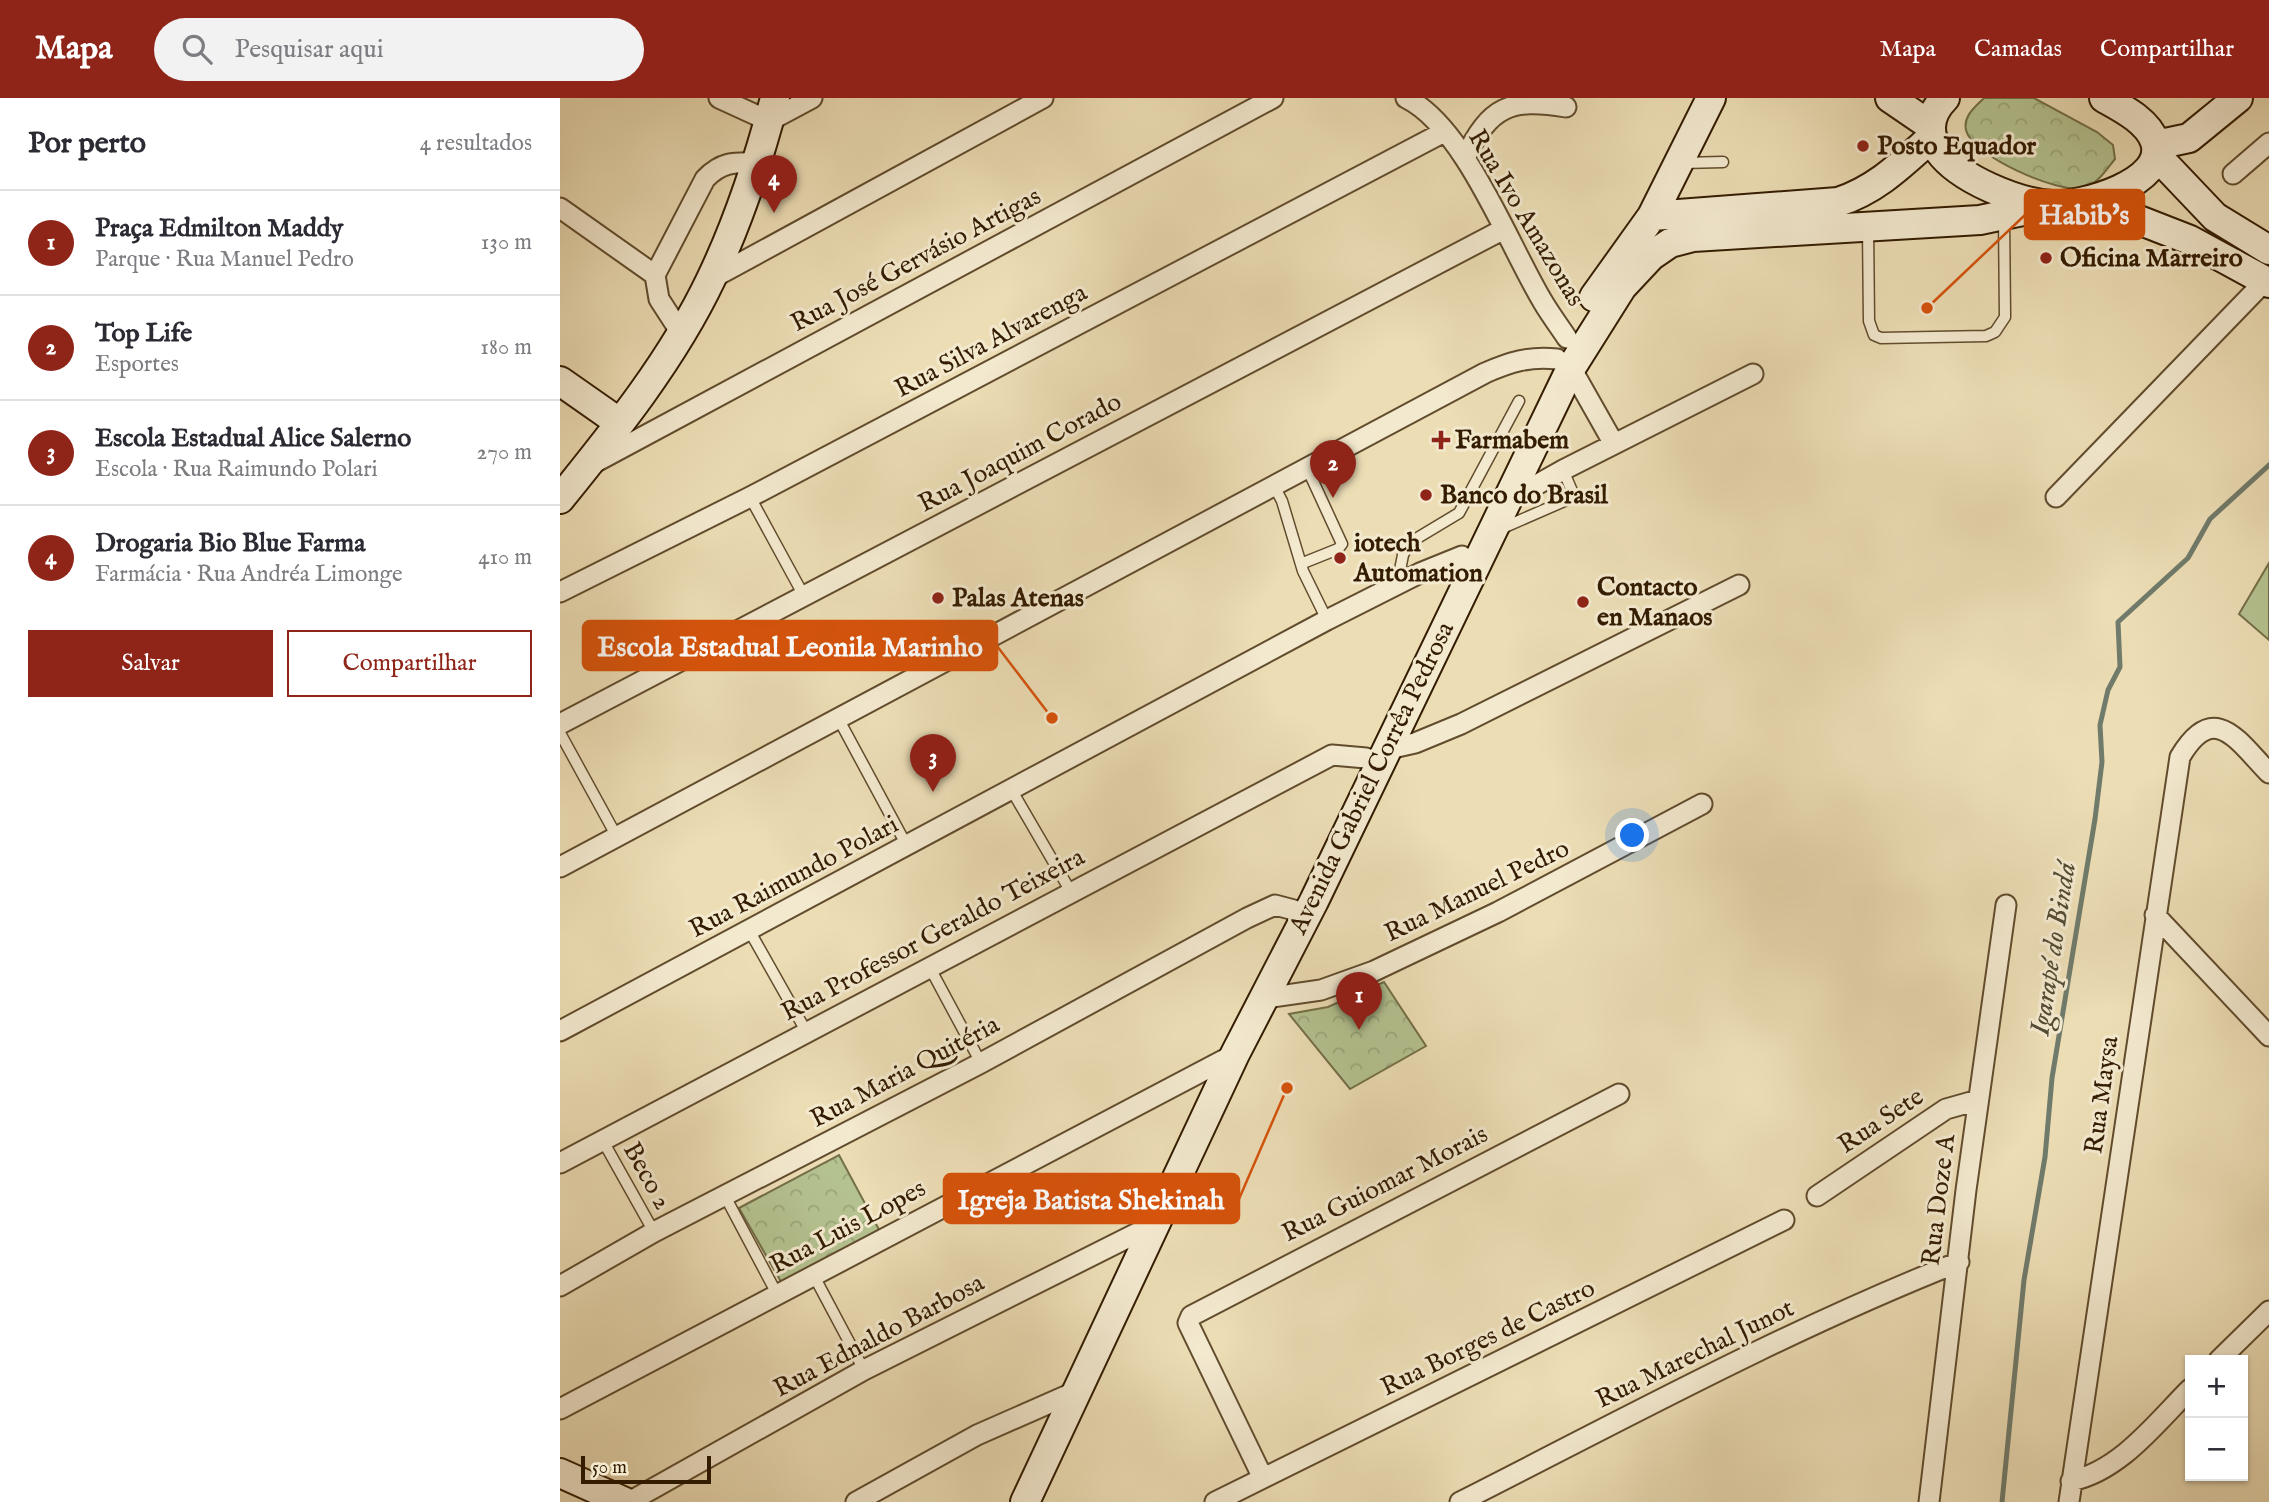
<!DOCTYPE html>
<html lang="pt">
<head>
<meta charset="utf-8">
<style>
  body { margin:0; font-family:"IM FELL English",serif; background:#f2f2f3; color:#2b2b33 }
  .controls { position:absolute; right:21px; bottom:21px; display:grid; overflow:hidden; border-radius:0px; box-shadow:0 2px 5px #0004 }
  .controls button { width:63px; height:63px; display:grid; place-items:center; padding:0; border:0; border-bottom:2px solid #e1e1e2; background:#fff; color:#2b2b33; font:35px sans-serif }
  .scale { position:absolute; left:21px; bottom:18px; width:130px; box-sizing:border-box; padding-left:7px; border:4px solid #331c00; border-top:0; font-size:19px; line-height:24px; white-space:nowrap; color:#331c00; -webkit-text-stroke:5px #f3e9cf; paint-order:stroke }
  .you { position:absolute; left:1073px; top:738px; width:24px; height:24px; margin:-18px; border:5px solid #fff; border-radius:50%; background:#1a73e8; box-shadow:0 0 0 10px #1a73e833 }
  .badge { display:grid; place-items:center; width:46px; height:46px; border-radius:50%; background:#8f2418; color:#fff; font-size:23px; font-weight:700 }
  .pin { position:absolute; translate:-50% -58px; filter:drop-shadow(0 2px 4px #0008) }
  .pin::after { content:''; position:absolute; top:37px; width:24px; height:21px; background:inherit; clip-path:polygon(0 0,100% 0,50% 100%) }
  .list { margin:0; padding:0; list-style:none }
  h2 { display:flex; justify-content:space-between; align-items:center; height:91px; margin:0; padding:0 28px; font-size:30px }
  h2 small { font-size:23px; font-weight:400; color:#7c7c81 }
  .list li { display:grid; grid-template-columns:46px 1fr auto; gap:21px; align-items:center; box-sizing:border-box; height:105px; padding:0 28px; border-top:2px solid #e1e1e2 }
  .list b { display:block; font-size:26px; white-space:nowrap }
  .list p { margin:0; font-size:23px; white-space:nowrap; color:#7c7c81 }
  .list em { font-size:23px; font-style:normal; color:#7c7c81 }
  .actions { display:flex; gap:14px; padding:21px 28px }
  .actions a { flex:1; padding:16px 0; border:2px solid #8f2418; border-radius:0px; text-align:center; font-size:24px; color:#8f2418 }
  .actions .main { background:#8f2418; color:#fff }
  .icon { flex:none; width:38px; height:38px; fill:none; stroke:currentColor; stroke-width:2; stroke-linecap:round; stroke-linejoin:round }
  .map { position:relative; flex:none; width:1709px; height:1404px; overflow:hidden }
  header { display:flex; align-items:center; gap:42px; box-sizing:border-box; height:98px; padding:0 35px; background:#8f2418; color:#fff }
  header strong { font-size:33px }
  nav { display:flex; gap:38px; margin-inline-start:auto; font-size:24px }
  .search { width:490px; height:63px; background:#f2f2f3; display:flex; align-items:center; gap:18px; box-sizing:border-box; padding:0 24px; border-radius:38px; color:#7c7c81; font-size:26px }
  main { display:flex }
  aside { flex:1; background:#fff }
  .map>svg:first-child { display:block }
</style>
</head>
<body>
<header>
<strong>Mapa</strong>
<div class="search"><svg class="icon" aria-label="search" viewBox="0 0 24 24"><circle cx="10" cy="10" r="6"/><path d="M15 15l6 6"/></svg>Pesquisar aqui</div>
<nav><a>Mapa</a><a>Camadas</a><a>Compartilhar</a></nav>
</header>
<main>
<aside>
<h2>Por perto<small>4 resultados</small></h2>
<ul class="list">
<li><span class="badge">1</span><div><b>Praça Edmilton Maddy</b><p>Parque · Rua Manuel Pedro</p></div><em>130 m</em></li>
<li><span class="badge">2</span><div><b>Top Life</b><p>Esportes</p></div><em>180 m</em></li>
<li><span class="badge">3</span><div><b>Escola Estadual Alice Salerno</b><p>Escola · Rua Raimundo Polari</p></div><em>270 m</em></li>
<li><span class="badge">4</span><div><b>Drogaria Bio Blue Farma</b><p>Farmácia · Rua Andréa Limonge</p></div><em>410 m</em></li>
</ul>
<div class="actions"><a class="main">Salvar</a><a>Compartilhar</a></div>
</aside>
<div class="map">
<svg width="1709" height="1404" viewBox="0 0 1709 1404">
  <defs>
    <pattern id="park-crowns" width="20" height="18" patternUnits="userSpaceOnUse" patternTransform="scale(1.75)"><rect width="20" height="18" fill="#b4c290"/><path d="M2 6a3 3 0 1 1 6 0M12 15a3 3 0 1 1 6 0" fill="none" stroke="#9ba67a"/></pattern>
  </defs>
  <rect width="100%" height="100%" fill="#ecddb5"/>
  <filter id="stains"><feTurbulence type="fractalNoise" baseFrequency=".00286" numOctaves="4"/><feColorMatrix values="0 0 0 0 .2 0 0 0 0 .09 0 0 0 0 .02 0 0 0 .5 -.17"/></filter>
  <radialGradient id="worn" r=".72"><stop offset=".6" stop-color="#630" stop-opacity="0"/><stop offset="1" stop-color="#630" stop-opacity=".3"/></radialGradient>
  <path fill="#b4c290" stroke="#746f48" stroke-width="2" d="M 1709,465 L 1709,542 L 1679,516 Z"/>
  <path fill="url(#park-crowns)" stroke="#746f48" stroke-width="2" d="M 1424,0 L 1474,0 L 1537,34 L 1553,47 L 1555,61 C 1546,72 1537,87 1523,90 C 1498,96 1411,57 1406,32 C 1403,18 1415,9 1424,0 Z
    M 824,884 L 866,948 L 790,991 L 729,916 L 768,909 Z
    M 279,1057 L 323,1139 L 224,1189 L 179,1110 Z"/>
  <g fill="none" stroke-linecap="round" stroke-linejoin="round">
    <path stroke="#707b6b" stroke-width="5" d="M 1442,1404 L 1464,1182 L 1485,1059 L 1492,980 L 1535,721 L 1542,664 L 1540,627 L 1548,592 L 1560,569 L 1558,524 L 1628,460 L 1650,421 L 1709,367"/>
    <g stroke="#614c2d" stroke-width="13">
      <path id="lane" d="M 1122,65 L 1163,64
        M 1308,129 L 1309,223 L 1314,237 L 1321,240 L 1426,238 L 1435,234 L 1445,219 L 1444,119
        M 714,388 L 722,403 L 743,473 L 767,522
        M 190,399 L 244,498
        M 938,432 L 1009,401 L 1012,393 L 1003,372
        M 743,465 L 778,451 L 782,446 L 747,370
        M 837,487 L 843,457 L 849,445 L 899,415 L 959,303
        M 278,620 L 347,748
        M 0,635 L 57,739
        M 451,691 L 511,794
        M 189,832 L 246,933
        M 370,870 L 421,965
        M 43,1043 L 94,1134
        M 165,1098 L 217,1196
        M 254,1178 L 304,1272"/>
    </g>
    <g stroke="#614c2d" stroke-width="23">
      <path id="street" d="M 159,0 L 209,23 L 252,0
        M 846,0 C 905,29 949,148 983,204 C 990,216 999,228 1007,240
        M 905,60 C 930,8 950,0 1006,9
        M 1673,76 L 1709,45
        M 0,110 L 95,177
        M 151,181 L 483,0
        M 121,235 L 99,201 L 95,177 L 145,81 C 161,64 174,64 196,65
        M 1011,270 L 1054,346
        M 34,365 L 713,0
        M 1496,399 L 1705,183
        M 946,404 L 1003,372 L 1193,276
        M 0,494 L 190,399 L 884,34
        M 0,626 L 944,131
        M 824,652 L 855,645 L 901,626 L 1179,487
        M 0,769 L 925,275 C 950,264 969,258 997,261
        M 1595,817 L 1709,938
        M 705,900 L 761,892 L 814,873 L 938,814 L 1142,706
        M 0,933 L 767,522 L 860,475 L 902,458
        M 0,1065 L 772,657 L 806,660
        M 1257,1098 L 1386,1011 L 1418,1002
        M 0,1188 L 94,1134 L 421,965 L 687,820 L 715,807 L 734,812
        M 1659,1262 L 1709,1213
        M 0,1311 L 675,956
        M 703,1380 L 628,1225 L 631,1218 L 1059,996
        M 1511,1383 C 1560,1373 1596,1325 1630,1291
        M 69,1404 L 304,1272 L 597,1125
        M 296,1404 L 417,1337 L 517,1293
        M 655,1404 L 1224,1122
        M 900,1404 C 1064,1321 1227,1232 1399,1164
        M 1369,1404 L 1406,1092 L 1446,807
        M 1509,1404 L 1620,659 C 1654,602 1677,642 1709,675"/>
    </g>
    <g stroke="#331c00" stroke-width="32">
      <path id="secondary" d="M 1330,0 L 1371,28
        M 1385,0 C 1370,15 1366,35 1379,53 C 1399,81 1458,105 1492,107 C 1520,109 1608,85 1595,44 C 1588,23 1562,10 1544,0
        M 1596,47 L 1629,40 L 1678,0
        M 1596,57 L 1655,119 L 1709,152
        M 1530,103 L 1630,142 L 1709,185
        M 1092,118 L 1278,104 C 1316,92 1342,66 1371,40
        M 1034,199 L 1092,118 L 1151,0
        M 0,283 L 60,325
        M 0,401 C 55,333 113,261 151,181 C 178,125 199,61 215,0
        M 0,1375 L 65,1404
        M 465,1404 L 675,956 L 754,803 L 1011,270 L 1062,189 L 1091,158 L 1110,145 L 1133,139 L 1420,122 L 1491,107"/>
    </g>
    <use href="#lane" stroke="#f3e9cf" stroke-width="10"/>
    <use href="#street" stroke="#f3e9cf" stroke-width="19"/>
    <use href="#secondary" stroke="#f3e9cf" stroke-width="28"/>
  </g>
  <g fill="#8f2418" stroke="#f3e9cf" stroke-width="2.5">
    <circle cx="1303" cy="48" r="7"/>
    <circle cx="1486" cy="160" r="7"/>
    <path d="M877.5 331.5h7v7h7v7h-7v7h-7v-7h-7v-7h7z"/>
    <circle cx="866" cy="397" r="7"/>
    <circle cx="780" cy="460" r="7"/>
    <circle cx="378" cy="500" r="7"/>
    <circle cx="1023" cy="504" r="7"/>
  </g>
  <g text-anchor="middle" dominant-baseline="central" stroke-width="6" stroke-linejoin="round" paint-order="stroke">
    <g font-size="26" font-weight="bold" fill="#331c00" stroke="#f3e9cf" text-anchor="start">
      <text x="1317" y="48">Posto Equador</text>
      <text x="1500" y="160">Oficina Marreiro</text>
      <text x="895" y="342">Farmabem</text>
      <text x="880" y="397">Banco do Brasil</text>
      <text x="794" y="445">iotech<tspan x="794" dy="30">Automation</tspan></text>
      <text x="1037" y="489">Contacto<tspan x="1037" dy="30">en Manaos</tspan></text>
      <text x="392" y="500">Palas Atenas</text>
    </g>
    <g font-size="26" fill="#331c00" stroke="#f3e9cf">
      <text transform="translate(966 120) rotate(59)">Rua Ivo Amazonas</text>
      <text transform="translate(356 162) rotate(-28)">Rua José Gervásio Artigas</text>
      <text transform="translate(431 243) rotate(-28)">Rua Silva Alvarenga</text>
      <text transform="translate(460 355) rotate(-28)">Rua Joaquim Corado</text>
      <text transform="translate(812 680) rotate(-64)">Avenida Gabriel Corrêa Pedrosa</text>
      <text transform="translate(234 779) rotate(-28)">Rua Raimundo Polari</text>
      <text transform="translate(917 793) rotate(-26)">Rua Manuel Pedro</text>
      <text transform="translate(373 837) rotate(-28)">Rua Professor Geraldo Teixeira</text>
      <text transform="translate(345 974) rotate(-28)">Rua Maria Quitéria</text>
      <text transform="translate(1542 997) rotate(-82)">Rua Maysa</text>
      <text transform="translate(1321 1023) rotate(-34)">Rua Sete</text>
      <text transform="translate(87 1078) rotate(61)">Beco 2</text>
      <text transform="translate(825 1086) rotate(-27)">Rua Guiomar Morais</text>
      <text transform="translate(1379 1102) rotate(-83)">Rua Doze A</text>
      <text transform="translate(288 1129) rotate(-28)">Rua Luis Lopes</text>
      <text transform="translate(319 1238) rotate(-28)">Rua Ednaldo Barbosa</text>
      <text transform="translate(928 1240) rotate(-26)">Rua Borges de Castro</text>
      <text transform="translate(1135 1256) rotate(-26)">Rua Marechal Junot</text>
    </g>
    <g font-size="28" font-style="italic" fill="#524c35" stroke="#f3e9cf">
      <text transform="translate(1494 851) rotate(-81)">Igarapé do Bindá</text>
    </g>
  </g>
  <path fill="none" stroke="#d6530b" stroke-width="2.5" d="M1367 210L1465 117M492 620L437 548M727 990L679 1101"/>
  <g fill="#d6530b" stroke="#f3e9cf" stroke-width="2.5">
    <circle cx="1367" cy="210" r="7"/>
    <circle cx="492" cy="620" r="7"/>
    <circle cx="727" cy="990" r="7"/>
  </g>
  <g fill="#d6530b" stroke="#d6530b" stroke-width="2.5">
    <rect x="1465" y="92" width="119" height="49" rx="7"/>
    <rect x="23" y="523" width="414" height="49" rx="7"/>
    <rect x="384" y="1076" width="295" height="49" rx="7"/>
  </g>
  <g font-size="28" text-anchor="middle" font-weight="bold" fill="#fff">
    <text x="1524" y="126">Habib's</text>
    <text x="230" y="558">Escola Estadual Leonila Marinho</text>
    <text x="531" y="1111">Igreja Batista Shekinah</text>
  </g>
  <rect width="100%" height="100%" filter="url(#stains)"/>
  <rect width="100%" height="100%" fill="url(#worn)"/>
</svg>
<div class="controls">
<button>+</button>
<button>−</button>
</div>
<div class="scale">50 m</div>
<div class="you"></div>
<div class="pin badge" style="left:799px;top:932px">1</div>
<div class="pin badge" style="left:773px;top:400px">2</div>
<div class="pin badge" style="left:373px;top:694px">3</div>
<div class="pin badge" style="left:214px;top:115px">4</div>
</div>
</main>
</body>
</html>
